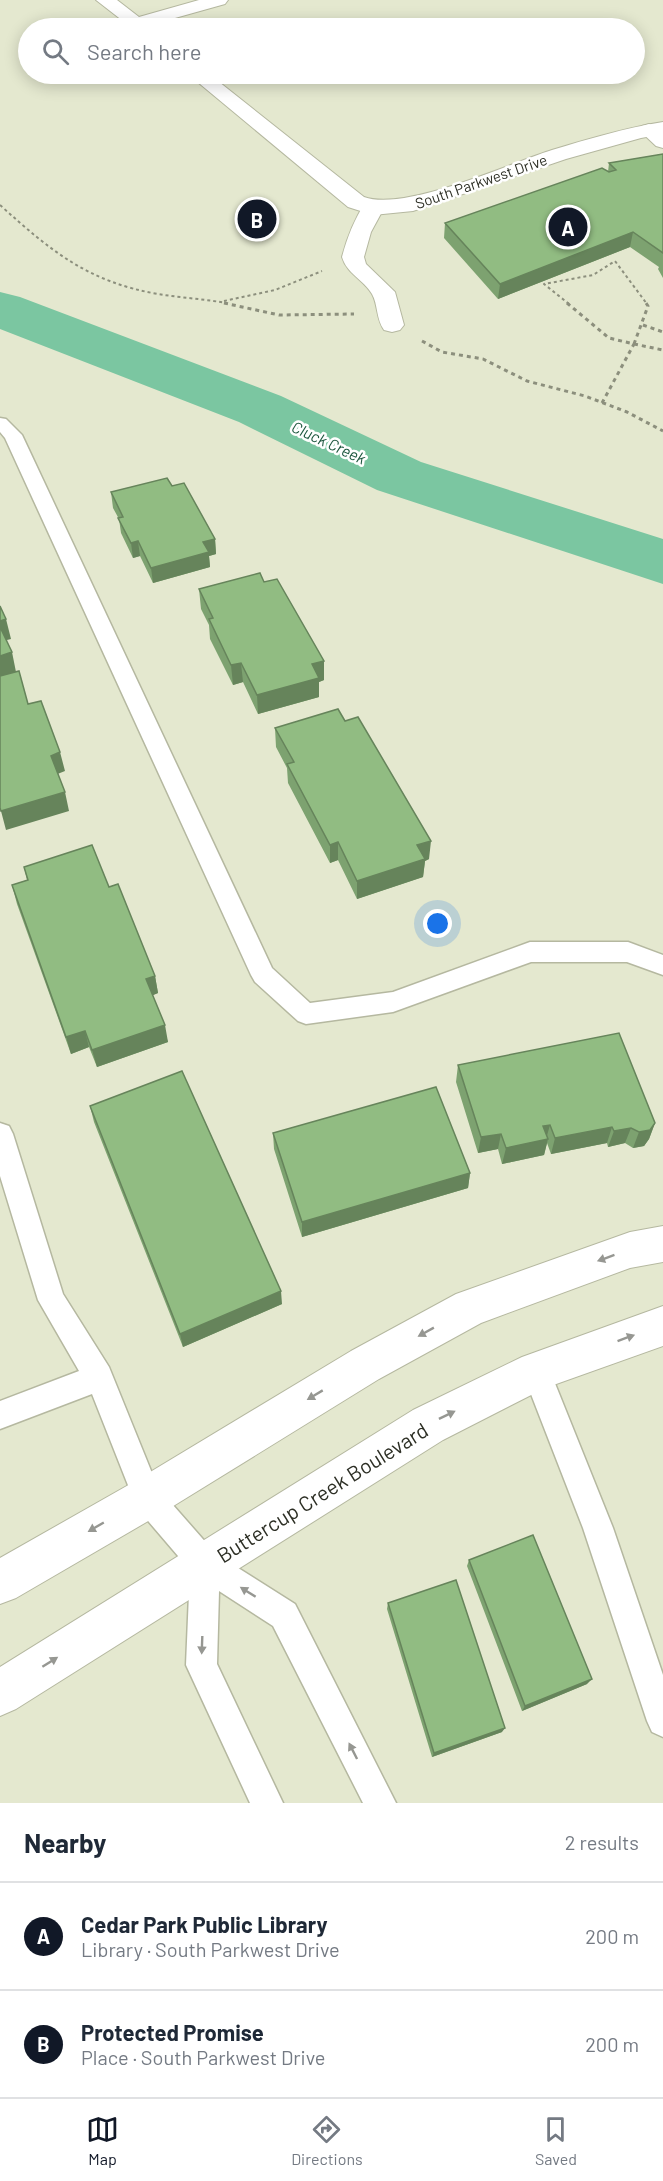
<!DOCTYPE html>
<html lang="en">
<head>
<meta charset="utf-8">
<style>
  body { margin:0; font-family:Barlow,sans-serif; background:#f2f2f3; color:#1f2937 }
  .you { position:absolute; left:438px; top:924px; width:21px; height:21px; margin:-15px; border:4px solid #fff; border-radius:50%; background:#1a73e8; box-shadow:0 0 0 9px #1a73e833 }
  .badge { display:grid; place-items:center; width:39px; height:39px; border-radius:50%; background:#111827; color:#fff; font-size:20px; font-weight:700 }
  .pin { position:absolute; translate:-50% -50%; border:3px solid #fff; box-shadow:0 2px 6px #0006 }
  .list { margin:0; padding:0; list-style:none }
  h2 { display:flex; justify-content:space-between; align-items:center; height:78px; margin:0; padding:0 24px; font-size:26px }
  h2 small { font-size:20px; font-weight:400; color:#747a83 }
  .list li { display:grid; grid-template-columns:39px 1fr auto; gap:18px; align-items:center; box-sizing:border-box; height:108px; padding:0 24px; border-top:2px solid #e0e1e3 }
  .list b { display:block; font-size:22px; white-space:nowrap }
  .list p { margin:0; font-size:20px; white-space:nowrap; color:#747a83 }
  .list em { font-size:20px; font-style:normal; color:#747a83 }
  .icon { flex:none; width:33px; height:33px; fill:none; stroke:currentColor; stroke-width:2; stroke-linecap:round; stroke-linejoin:round }
  .map { position:relative; flex:none; width:663px; height:1803px; overflow:hidden }
  .search { position:absolute; background:#fff; box-shadow:0 3px 15px #0003; left:18px; right:18px; top:18px; height:66px; display:flex; align-items:center; gap:15px; box-sizing:border-box; padding:0 21px; border-radius:33px; color:#747a83; font-size:22px }
  .sheet { height:294px; background:#fff }
  nav { display:flex; justify-content:space-around; align-items:center; box-sizing:border-box; height:84px; border-top:2px solid #e0e1e3; background:#fff; font-size:16px; color:#747a83 }
  nav a { display:grid; justify-items:center; gap:3px }
  nav .on { color:#111827 }
  .map>svg:first-child { display:block }
</style>
</head>
<body>
<div class="map">
<svg width="663" height="1803" viewBox="0 0 663 1803">
  <rect width="100%" height="100%" fill="#e4e8cf"/>
  <g fill="none" stroke-linecap="round" stroke-linejoin="round">
    <path fill="#7bc6a1" fill-rule="evenodd" d="M 0,292 L 20,297 L 281,396 L 421,462 L 663,539 L 663,584 L 377,490 L 239,422 L 0,329 Z"/>
    <g stroke="#b5b8a0" stroke-width="3">
      <path id="service" d="M 0,418 L 6,419 L 22,435 L 272,968 L 310,1003 L 393,992 L 530,942 L 628,942 L 663,955 L 663,975 L 627,962 L 531,962 L 393,1012 L 306,1024 L 298,1021 L 255,982 L 251,975 L 5,438 L 0,432 Z
        M 0,1123 L 9,1126 L 13,1134 L 63,1294 L 109,1367 L 158,1488 L 216,1554 L 295,1604 L 396,1803 L 363,1803 L 273,1626 L 219,1591 L 217,1664 L 283,1803 L 250,1803 L 186,1665 L 190,1570 L 137,1508 L 92,1394 L 0,1429 L 0,1401 L 79,1371 L 38,1300 L 0,1176 Z
        M 536,1357 L 546,1361 L 613,1528 L 663,1675 L 663,1737 L 652,1732 L 647,1721 L 583,1528 L 522,1371 L 526,1361 Z"/>
    </g>
    <g stroke="#b5b8a0" stroke-width="2">
      <path id="pedestrian" d="M 649,124 L 656,126 L 663,131 L 663,148 L 656,146 L 639,130 L 642,126 Z
        M 373,201 L 381,203 L 384,208 L 371,232 L 364,257 L 366,264 L 395,292 L 404,325 L 400,330 L 392,332 L 384,330 C 376,319 378,304 372,294 C 363,279 347,274 342,257 C 347,238 354,220 365,203 Z"/>
    </g>
    <g stroke="#b5b8a0" stroke-width="2">
      <path id="minor" d="M 96,0 L 117,0 L 139,17 L 199,0 L 228,0 L 225,4 L 150,25 L 152,28 L 132,28 Z
        M 188,74 L 209,74 L 364,197 C 405,212 508,164 552,150 C 588,139 625,128 663,122 L 663,134 L 641,138 L 566,159 L 413,211 L 373,215 L 348,207 Z"/>
    </g>
    <g stroke="#b5b8a0" stroke-width="2">
      <path id="tertiary" d="M 663,1226 L 663,1262 L 630,1268 L 481,1323 L 379,1379 L 162,1513 L 16,1598 L 0,1604 L 0,1558 L 132,1483 L 351,1351 L 456,1294 L 630,1232 Z
        M 663,1306 L 663,1346 L 545,1388 L 443,1440 L 16,1709 L 0,1716 L 0,1667 L 413,1410 L 522,1357 Z"/>
    </g>
    <path stroke="#8c8f7d" stroke-width="2" stroke-dasharray="3 3" stroke-linecap="butt" d="M 0,205 C 51,251 88,282 158,294 C 182,298 207,299 231,304
      M 224,301 L 275,290 L 322,271
      M 569,304 L 544,284 L 593,275 L 615,261 L 647,304"/>
    <path stroke="#8c8f7d" stroke-width="3" stroke-dasharray="4 4" stroke-linecap="butt" d="M 224,303 L 279,315 L 354,314
      M 567,303 L 609,338 L 634,344
      M 643,325 L 663,332
      M 422,341 L 442,352 L 483,359 L 527,381 L 585,396 L 627,412 L 663,431
      M 634,344 L 663,350
      M 634,344 L 648,306 L 646,303
      M 602,403 L 634,344"/>
    <use href="#service" fill="#fff" fill-rule="evenodd"/>
    <use href="#pedestrian" fill="#fff" fill-rule="evenodd"/>
    <use href="#minor" fill="#fff" fill-rule="evenodd"/>
    <use href="#tertiary" fill="#fff" fill-rule="evenodd"/>
  </g>
  <path fill="#7da270" d="M 663,154 L 663,278 L 658,269 L 659,267 L 630,247 L 498,299 L 444,238 L 445,223 L 608,172 L 609,163 Z
    M 172,486 L 215,539 L 216,554 L 209,556 L 210,567 L 153,583 L 140,556 L 133,558 L 121,533 L 119,519 L 113,508 L 111,492 Z
    M 264,582 L 324,661 L 324,680 L 319,682 L 319,697 L 258,714 L 243,682 L 233,685 L 210,639 L 209,625 L 201,609 L 199,589 Z
    M 275,728 L 429,859 L 425,861 L 423,877 L 357,899 L 338,860 L 330,863 L 288,783 L 287,768 L 276,747 Z
    M 24,867 L 109,887 L 155,976 L 158,993 L 152,995 L 168,1042 L 97,1067 L 89,1047 L 71,1054 L 17,904 L 12,885 L 27,880 Z
    M 458,1065 L 655,1123 L 649,1139 L 644,1146 L 633,1148 L 625,1143 L 608,1147 L 607,1143 L 551,1154 L 547,1143 L 544,1155 L 502,1164 L 498,1149 L 478,1153 L 456,1082 Z
    M 90,1106 L 282,1304 L 183,1347 L 94,1122 Z
    M 273,1133 L 470,1173 L 468,1188 L 302,1237 L 274,1149 Z
    M 469,1560 L 587,1684 L 522,1711 L 467,1566 Z
    M 388,1603 L 502,1732 L 432,1757 L 387,1609 Z"/>
  <path fill="#66845b" d="M 633,232 L 630,247 L 498,299 L 500,284 Z
    M 215,539 L 216,554 L 209,556 L 210,567 L 153,583 L 151,568 L 203,542 Z
    M 138,541 L 140,556 L 133,558 L 131,543 Z
    M 6,619 L 11,639 L 3,641 L 0,630 L 0,621 Z
    M 12,652 L 16,672 L 0,677 L 0,656 Z
    M 324,661 L 324,680 L 319,682 L 319,697 L 258,714 L 257,695 L 312,664 Z
    M 241,663 L 243,682 L 233,685 L 231,665 Z
    M 60,752 L 65,771 L 55,775 L 51,756 Z
    M 65,792 L 69,811 L 6,830 L 1,811 Z
    M 431,841 L 429,859 L 425,861 L 423,877 L 357,899 L 357,881 L 417,845 Z
    M 338,842 L 338,860 L 330,863 L 330,845 Z
    M 155,976 L 158,993 L 149,997 L 146,979 Z
    M 165,1025 L 168,1042 L 97,1067 L 92,1050 Z
    M 85,1031 L 89,1047 L 71,1054 L 66,1037 Z
    M 655,1123 L 649,1139 L 644,1146 L 633,1148 L 639,1132 Z
    M 550,1125 L 546,1139 L 548,1139 L 544,1155 L 502,1164 L 506,1148 L 543,1126 Z
    M 612,1127 L 607,1143 L 551,1154 L 555,1138 Z
    M 631,1128 L 625,1143 L 608,1147 L 614,1131 Z
    M 501,1134 L 498,1149 L 478,1153 L 481,1137 Z
    M 470,1173 L 468,1188 L 302,1237 L 302,1222 Z
    M 281,1291 L 282,1304 L 183,1347 L 180,1334 Z
    M 592,1679 L 587,1684 L 522,1711 L 525,1706 Z
    M 505,1728 L 502,1732 L 432,1757 L 434,1753 Z"/>
  <path fill="#91bc82" stroke="#66845b" stroke-width="1.5" d="M 663,154 L 663,253 L 633,232 L 500,284 L 445,223 L 602,168 L 609,172 L 616,170 L 609,163 Z
    M 167,478 L 172,486 L 184,483 L 215,539 L 203,542 L 209,552 L 151,568 L 138,541 L 131,543 L 118,518 L 123,517 L 111,492 Z
    M 260,573 L 264,582 L 277,579 L 324,661 L 312,664 L 319,678 L 257,695 L 241,663 L 231,665 L 209,619 L 213,618 L 199,589 Z
    M 0,606 L 6,619 L 0,621 Z
    M 0,627 L 12,652 L 0,656 Z
    M 19,671 L 28,704 L 41,701 L 60,752 L 51,756 L 65,792 L 1,811 L 0,808 L 0,676 Z
    M 338,709 L 345,721 L 358,717 L 431,841 L 417,845 L 425,859 L 357,881 L 338,842 L 330,845 L 287,764 L 294,762 L 275,728 Z
    M 92,845 L 109,887 L 118,884 L 155,976 L 146,979 L 165,1025 L 92,1050 L 85,1031 L 66,1037 L 12,885 L 28,880 L 24,867 Z
    M 619,1033 L 655,1123 L 650,1130 L 639,1132 L 631,1128 L 614,1131 L 612,1127 L 555,1138 L 550,1125 L 543,1126 L 548,1139 L 506,1148 L 501,1134 L 481,1137 L 458,1065 Z
    M 182,1071 L 281,1291 L 180,1334 L 90,1106 Z
    M 436,1087 L 470,1173 L 302,1222 L 273,1133 Z
    M 533,1535 L 592,1679 L 525,1706 L 469,1560 Z
    M 456,1580 L 505,1728 L 434,1753 L 388,1603 Z"/>
  <defs><path id="oneway-solid" d="M-6-.8H1V-3.2L6.5 0L1 3.2V.8H-6Z" transform="scale(1.5)"/></defs>
  <g fill="#969792">
    <use href="#oneway-solid" transform="translate(606 1258) rotate(160)"/>
    <use href="#oneway-solid" transform="translate(426 1332) rotate(151)"/>
    <use href="#oneway-solid" transform="translate(626 1338) rotate(-20)"/>
    <use href="#oneway-solid" transform="translate(315 1395) rotate(149)"/>
    <use href="#oneway-solid" transform="translate(447 1415) rotate(-26)"/>
    <use href="#oneway-solid" transform="translate(96 1527) rotate(150)"/>
    <use href="#oneway-solid" transform="translate(248 1592) rotate(-148)"/>
    <use href="#oneway-solid" transform="translate(202 1645) rotate(92)"/>
    <use href="#oneway-solid" transform="translate(50 1662) rotate(-32)"/>
    <use href="#oneway-solid" transform="translate(353 1751) rotate(-117)"/>
  </g>
  <g text-anchor="middle" dominant-baseline="central" stroke-width="5" stroke-linejoin="round" paint-order="stroke">
    <g font-size="15" fill="#2d2f25" stroke="#fff">
      <text transform="translate(481 181) rotate(-19)">South Parkwest Drive</text>
    </g>
    <g font-size="16" font-style="italic" fill="#1d573e" stroke="#fff">
      <text transform="translate(329 442) rotate(25)">Cluck Creek</text>
    </g>
    <g font-size="21" fill="#2d2f25" stroke="#fff">
      <text transform="translate(322 1492) rotate(-32)">Buttercup Creek Boulevard</text>
    </g>
  </g>
</svg>
<div class="you"></div>
<div class="pin badge" style="left:568px;top:227px">A</div>
<div class="pin badge" style="left:257px;top:219px">B</div>
<div class="search"><svg class="icon" aria-label="search" viewBox="0 0 24 24"><circle cx="10" cy="10" r="6"/><path d="M15 15l6 6"/></svg>Search here</div>
</div>
<section class="sheet">
<h2>Nearby<small>2 results</small></h2>
<ul class="list">
<li><span class="badge">A</span><div><b>Cedar Park Public Library</b><p>Library · South Parkwest Drive</p></div><em>200 m</em></li>
<li><span class="badge">B</span><div><b>Protected Promise</b><p>Place · South Parkwest Drive</p></div><em>200 m</em></li>
</ul>
</section>
<nav>
<a class="on"><svg class="icon" aria-label="map" viewBox="0 0 24 24"><path d="M3 6l6-2 6 2 6-2v14l-6 2-6-2-6 2zM9 4v14M15 6v14"/></svg>Map</a>
<a><svg class="icon" aria-label="directions" viewBox="0 0 24 24"><path d="M12 3l9 9-9 9-9-9zM9 14v-3h6M13 9l2 2-2 2"/></svg>Directions</a>
<a><svg class="icon" aria-label="saved" viewBox="0 0 24 24"><path d="M7 4h10v16l-5-4-5 4z"/></svg>Saved</a>
</nav>
</body>
</html>
